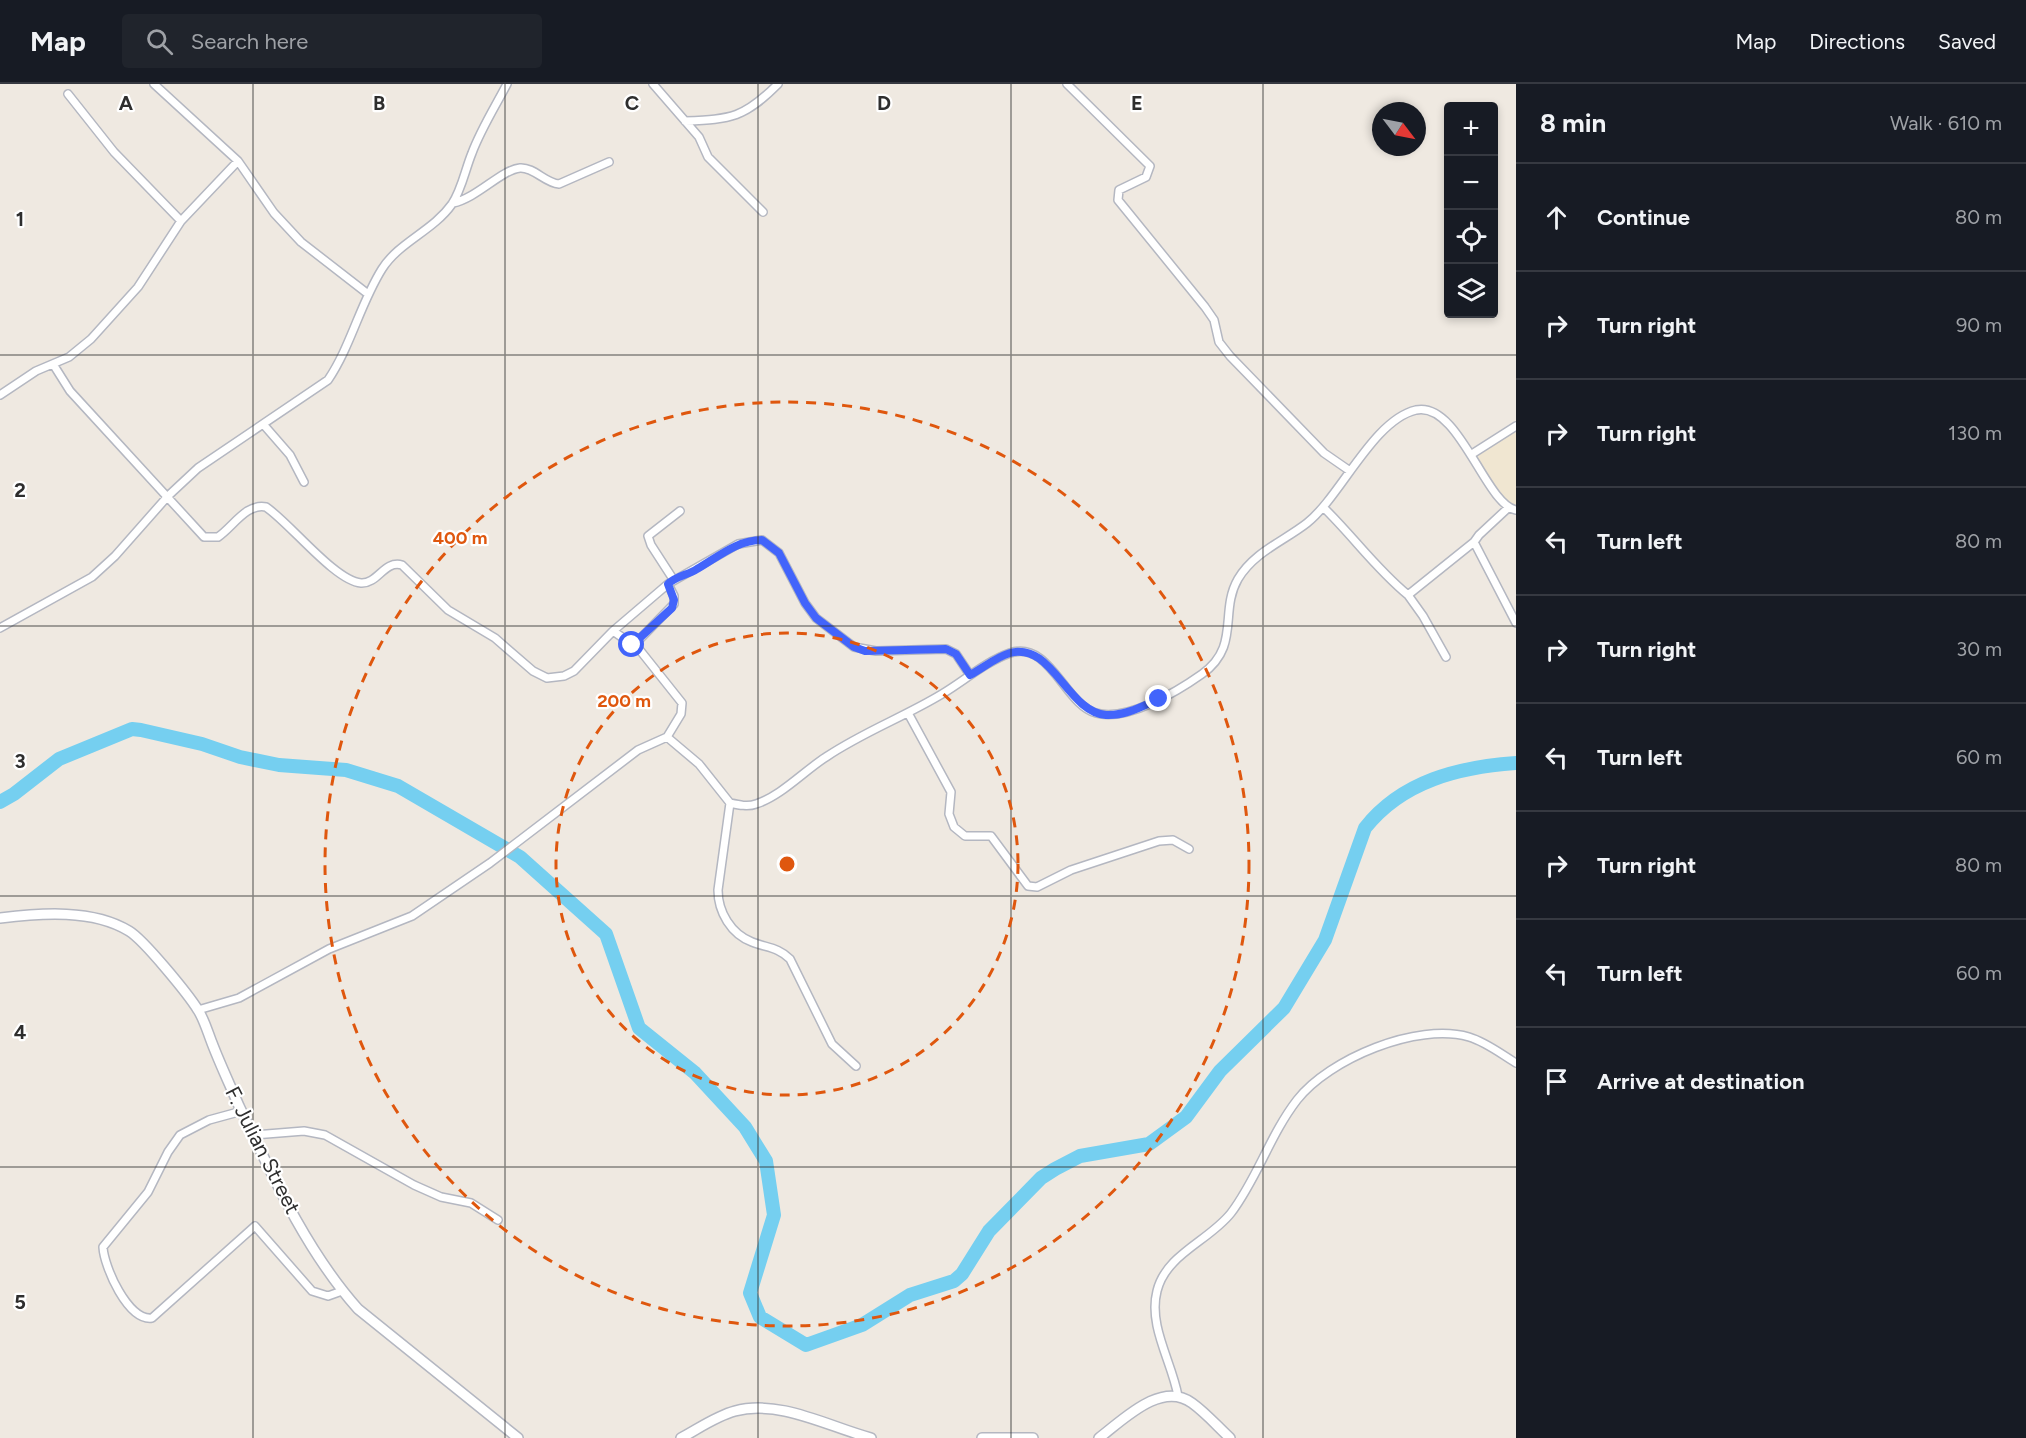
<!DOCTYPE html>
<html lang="en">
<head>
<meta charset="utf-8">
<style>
  body { margin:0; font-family:Figtree,sans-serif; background:#20242c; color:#f1f3f6 }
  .controls { position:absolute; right:18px; top:18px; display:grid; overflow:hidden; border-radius:6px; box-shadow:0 3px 9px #0003 }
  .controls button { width:54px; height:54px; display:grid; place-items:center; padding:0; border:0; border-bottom:2px solid #363941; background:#171b24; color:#f1f3f6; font:30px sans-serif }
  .compass { position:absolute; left:1372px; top:18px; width:54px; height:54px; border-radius:50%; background:#171b24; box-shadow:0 3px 9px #0003; rotate:122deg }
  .stop { position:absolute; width:18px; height:18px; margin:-14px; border:4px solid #4264fb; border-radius:50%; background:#fff }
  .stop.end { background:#4264fb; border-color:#fff; box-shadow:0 2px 6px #0008 }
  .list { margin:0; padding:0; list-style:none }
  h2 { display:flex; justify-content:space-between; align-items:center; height:78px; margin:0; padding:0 24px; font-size:26px }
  h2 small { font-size:20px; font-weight:400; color:#9ea1a6 }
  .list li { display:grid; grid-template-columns:39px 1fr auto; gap:18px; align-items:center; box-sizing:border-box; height:108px; padding:0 24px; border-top:2px solid #363941 }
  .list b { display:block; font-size:22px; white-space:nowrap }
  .list em { font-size:20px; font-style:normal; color:#9ea1a6 }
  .icon { flex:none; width:33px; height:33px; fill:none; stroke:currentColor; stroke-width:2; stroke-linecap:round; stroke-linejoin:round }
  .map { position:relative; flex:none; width:1516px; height:1354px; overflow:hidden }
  header { display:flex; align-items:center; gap:36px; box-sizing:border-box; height:84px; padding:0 30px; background:#171b24; border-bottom:2px solid #363941 }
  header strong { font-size:28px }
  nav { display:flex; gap:33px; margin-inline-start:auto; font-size:21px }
  .search { width:420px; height:54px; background:#20242c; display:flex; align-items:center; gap:15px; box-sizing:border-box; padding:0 21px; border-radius:6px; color:#9ea1a6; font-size:22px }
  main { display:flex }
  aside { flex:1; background:#171b24 }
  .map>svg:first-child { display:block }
</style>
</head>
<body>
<header>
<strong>Map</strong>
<div class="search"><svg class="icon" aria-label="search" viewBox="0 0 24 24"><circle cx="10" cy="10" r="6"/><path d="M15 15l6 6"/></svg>Search here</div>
<nav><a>Map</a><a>Directions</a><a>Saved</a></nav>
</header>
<main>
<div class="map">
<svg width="1516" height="1354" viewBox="0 0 1516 1354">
  <rect width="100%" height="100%" fill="#efe9e1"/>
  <path fill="#f0e6d1" d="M 1516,346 L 1516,423 L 1509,423 L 1476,372 Z"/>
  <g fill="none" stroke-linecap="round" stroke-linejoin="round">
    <path stroke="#75cff0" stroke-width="14" d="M 0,718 L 14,710 L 59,675 L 132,645 L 141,646 L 202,660 L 240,673 L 279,681 L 346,686 L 398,702 L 520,773 L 606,850 L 639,944 L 695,989 L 745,1043 L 766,1077 L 774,1131 L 750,1209 L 760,1233 L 806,1261 L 862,1241 L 910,1211 L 954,1197 L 962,1190 L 989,1147 L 1041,1094 L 1055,1085 L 1080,1072 L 1149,1060 L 1186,1033 L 1220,987 L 1284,924 L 1325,856 L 1365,744 C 1402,697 1459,683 1516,679"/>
    <g stroke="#b4b7c1" stroke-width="10">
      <path id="minor" d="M 154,0 L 238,77 L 274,129 L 301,158 L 368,210
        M 653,0 L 699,53 L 708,73 L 763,128
        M 1067,0 L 1150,82 L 1146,93 L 1119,106 L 1118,116 L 1205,223 L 1214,236 L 1219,258 L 1230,272 L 1324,369 L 1350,387
        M 68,10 L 114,68 L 181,137
        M 685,37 C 732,35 744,34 778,0
        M 453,119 C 477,114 501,86 520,84 C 534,83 545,99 559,100 L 609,78
        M 53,280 L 70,307 L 204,453 L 218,453 C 233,443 246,419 266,423 C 290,439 335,497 361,499 C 378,500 384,476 402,481 L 448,526 L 495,554 L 533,587 L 547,594 L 564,592 L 574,587 L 613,547 L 668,500
        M 0,311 L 36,287 L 69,273 L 91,255 L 138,203 L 181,137 L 238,77
        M 263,340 L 290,371 L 304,398
        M 1472,370 L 1516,342
        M 1323,423 C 1353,452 1376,485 1408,511 L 1474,458
        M 1508,424 L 1479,451 L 1474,458 L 1516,539
        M 673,495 L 651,461 L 648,452 L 680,427
        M 1408,511 L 1423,532 L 1446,573
        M 0,544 L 92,493 L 115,472 L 168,412 L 198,384 L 328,296 C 351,262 360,220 382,185 C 399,158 433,147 452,120 C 462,105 465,86 472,69 C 481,45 495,23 507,0
        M 613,547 L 632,560 L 635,560
        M 908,629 L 951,708 L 949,730 L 954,743 L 965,752 L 991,752 L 1028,802 L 1037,803 L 1071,786 L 1159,757 L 1173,756 L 1189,765
        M 667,653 L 681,630 L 682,619 L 635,560 L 674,520 L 674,512 L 668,500 L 738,460 L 762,456 L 779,469 L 805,519 L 816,534 L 854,563 L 876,567 L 946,565 L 956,570 L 970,591
        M 730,719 L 718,806 C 718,828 731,850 752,858 C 767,864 778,863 790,875 L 832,960 L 856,982
        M 198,926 L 239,914 L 329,865 L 412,832 L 490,779 L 638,666 L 667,653 L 699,680 L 730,719 C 739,721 748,723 756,720 C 781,712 804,687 826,673 C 863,648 904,633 942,610 C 964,597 985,578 1010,569 C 1050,556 1065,621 1096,629 C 1127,638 1178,607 1202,590 C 1241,562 1219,528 1238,495 C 1254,468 1284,457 1307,439 C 1341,412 1373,336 1416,326 C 1459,317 1485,420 1516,426
        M 242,1027 L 209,1036 L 180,1051 L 168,1068 L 148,1108 L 103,1163 C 104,1183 128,1237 152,1234 L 255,1142 L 312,1207 L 328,1212 L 342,1207
        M 254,1051 L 304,1047 L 325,1051 L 414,1101 L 441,1113 L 471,1119 L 498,1136
        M 1178,1312 C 1172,1278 1148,1242 1157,1207 C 1166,1170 1209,1157 1231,1129 C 1257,1095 1270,1051 1297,1016 C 1329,975 1417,938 1469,953 C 1486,958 1501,970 1516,979"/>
    </g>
    <g stroke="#b4b7c1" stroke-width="12">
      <path id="tertiary" d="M 0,834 C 41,829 93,825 129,847 C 144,856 188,910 198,926 C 204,935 208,949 212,959 C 220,980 230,1001 239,1022 C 272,1091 307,1168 358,1225 L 518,1354
        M 681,1354 C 698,1345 716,1332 735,1327 C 780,1315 829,1343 871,1354
        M 982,1354 L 1033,1354
        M 1099,1354 C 1122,1337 1161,1296 1192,1319 C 1206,1329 1218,1343 1230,1354"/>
    </g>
    <use href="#minor" stroke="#fff" stroke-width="7"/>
    <use href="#tertiary" stroke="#fff" stroke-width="9"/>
  </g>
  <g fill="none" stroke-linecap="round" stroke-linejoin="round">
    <path stroke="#4264fb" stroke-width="8" d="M 632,561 L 672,524 L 674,516 L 668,500 C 676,492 688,491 697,485 C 718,473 737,456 762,456 L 779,469 L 805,519 L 816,534 L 854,563 L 865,567 L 946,565 L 956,570 L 970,591 C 983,584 996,573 1010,569 C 1052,557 1067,628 1106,631 C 1125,632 1143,622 1159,615"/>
  </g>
  <path fill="none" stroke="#2e2e2e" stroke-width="1.5" stroke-opacity="0.55" d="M 253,0 L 253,1354M 505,0 L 505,1354M 758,0 L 758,1354M 1011,0 L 1011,1354M 1263,0 L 1263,1354M 0,271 L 1516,271M 0,542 L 1516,542M 0,812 L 1516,812M 0,1083 L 1516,1083"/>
  <g fill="none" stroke="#df570e" stroke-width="3" stroke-dasharray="10 8">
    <circle cx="787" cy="780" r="231"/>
    <circle cx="787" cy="780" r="462"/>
  </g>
  <g text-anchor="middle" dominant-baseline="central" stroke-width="4.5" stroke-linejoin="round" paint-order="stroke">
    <g font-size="21" fill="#2e2e2e" stroke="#fff">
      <text transform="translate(263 1066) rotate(63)">F. Julian Street</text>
    </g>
  </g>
  <g font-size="20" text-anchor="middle" font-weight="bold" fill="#2e2e2e" stroke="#fff" stroke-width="4.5" stroke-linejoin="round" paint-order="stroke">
    <text x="126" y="26">A</text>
    <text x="379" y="26">B</text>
    <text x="632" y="26">C</text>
    <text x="884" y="26">D</text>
    <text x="1137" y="26">E</text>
    <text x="20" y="142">1</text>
    <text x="20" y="413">2</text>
    <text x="20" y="684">3</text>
    <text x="20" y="955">4</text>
    <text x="20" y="1225">5</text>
  </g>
  <circle cx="787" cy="780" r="9" fill="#df570e" stroke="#fff" stroke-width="3"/>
  <g font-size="18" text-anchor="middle" font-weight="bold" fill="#df570e" stroke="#fff" stroke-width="4.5" stroke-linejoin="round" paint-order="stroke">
    <text x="460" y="460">400 m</text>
    <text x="624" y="623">200 m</text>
  </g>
</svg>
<div class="controls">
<button>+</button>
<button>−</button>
<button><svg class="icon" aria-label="locate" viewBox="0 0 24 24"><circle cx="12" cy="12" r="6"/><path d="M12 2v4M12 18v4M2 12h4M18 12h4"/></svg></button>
<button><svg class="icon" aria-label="layers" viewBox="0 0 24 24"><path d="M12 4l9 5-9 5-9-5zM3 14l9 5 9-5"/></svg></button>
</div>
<svg class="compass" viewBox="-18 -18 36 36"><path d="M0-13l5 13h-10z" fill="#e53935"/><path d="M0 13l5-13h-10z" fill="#9ea1a6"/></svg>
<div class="stop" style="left:632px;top:561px"></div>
<div class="stop end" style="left:1159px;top:615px"></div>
</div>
<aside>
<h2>8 min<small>Walk · 610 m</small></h2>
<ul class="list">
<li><svg class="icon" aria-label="ahead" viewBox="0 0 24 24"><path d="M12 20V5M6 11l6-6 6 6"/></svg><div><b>Continue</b></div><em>80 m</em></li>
<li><svg class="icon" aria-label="right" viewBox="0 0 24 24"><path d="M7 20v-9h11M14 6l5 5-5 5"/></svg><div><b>Turn right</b></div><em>90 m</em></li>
<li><svg class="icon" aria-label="right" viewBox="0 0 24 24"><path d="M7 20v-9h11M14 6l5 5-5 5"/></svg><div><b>Turn right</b></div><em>130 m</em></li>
<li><svg class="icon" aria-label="left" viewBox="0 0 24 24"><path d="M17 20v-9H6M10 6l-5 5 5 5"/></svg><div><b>Turn left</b></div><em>80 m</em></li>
<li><svg class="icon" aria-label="right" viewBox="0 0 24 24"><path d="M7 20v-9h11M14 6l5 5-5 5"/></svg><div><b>Turn right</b></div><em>30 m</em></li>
<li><svg class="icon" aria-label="left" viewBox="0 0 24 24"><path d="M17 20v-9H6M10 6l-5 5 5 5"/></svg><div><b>Turn left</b></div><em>60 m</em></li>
<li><svg class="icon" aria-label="right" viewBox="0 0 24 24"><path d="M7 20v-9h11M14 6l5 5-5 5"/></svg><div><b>Turn right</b></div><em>80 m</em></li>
<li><svg class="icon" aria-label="left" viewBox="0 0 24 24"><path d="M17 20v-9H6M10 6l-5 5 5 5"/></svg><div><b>Turn left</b></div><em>60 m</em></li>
<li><svg class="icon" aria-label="arrive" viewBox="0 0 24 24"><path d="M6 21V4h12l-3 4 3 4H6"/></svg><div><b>Arrive at destination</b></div></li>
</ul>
</aside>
</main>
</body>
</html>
